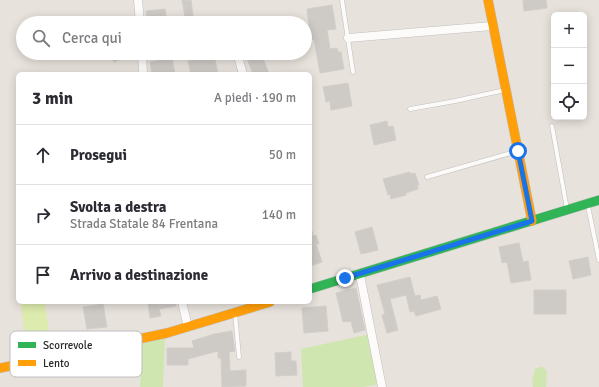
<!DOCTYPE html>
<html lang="it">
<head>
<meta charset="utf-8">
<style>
  body { margin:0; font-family:Signika,sans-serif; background:#f2f2f3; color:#2b2b33 }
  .controls { position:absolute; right:12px; top:12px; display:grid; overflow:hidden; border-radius:6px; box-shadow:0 2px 10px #0003 }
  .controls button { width:36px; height:36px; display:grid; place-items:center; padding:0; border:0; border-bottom:1px solid #e1e1e2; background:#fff; color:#2b2b33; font:20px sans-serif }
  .stop { position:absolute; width:12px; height:12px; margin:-9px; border:3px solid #1a73e8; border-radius:50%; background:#fff }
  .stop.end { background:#1a73e8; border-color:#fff; box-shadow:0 1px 4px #0008 }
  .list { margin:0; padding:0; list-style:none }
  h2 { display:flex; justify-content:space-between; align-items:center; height:52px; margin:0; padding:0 16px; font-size:17px }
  h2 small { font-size:13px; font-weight:400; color:#7c7c81 }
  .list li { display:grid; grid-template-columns:26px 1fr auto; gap:12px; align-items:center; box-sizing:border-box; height:60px; padding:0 16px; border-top:1px solid #e1e1e2 }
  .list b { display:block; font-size:15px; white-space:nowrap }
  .list p { margin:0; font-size:13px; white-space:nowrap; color:#7c7c81 }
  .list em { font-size:13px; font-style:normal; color:#7c7c81 }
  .icon { flex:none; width:22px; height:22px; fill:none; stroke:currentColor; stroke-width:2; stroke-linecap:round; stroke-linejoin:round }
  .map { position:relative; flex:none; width:599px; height:387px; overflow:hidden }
  .search { position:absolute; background:#fff; box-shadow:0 2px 10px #0003; left:16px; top:16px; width:296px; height:44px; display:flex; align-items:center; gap:10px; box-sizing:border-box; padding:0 14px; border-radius:22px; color:#7c7c81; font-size:15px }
  .panel { position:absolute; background:#fff; box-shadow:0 2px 10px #0003; left:16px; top:72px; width:296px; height:232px; border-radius:6px }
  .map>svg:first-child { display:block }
</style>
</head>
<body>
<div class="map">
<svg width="599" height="387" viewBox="0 0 599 387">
  <rect width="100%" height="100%" fill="#e8e2dc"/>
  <path fill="#cfe6b1" d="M 370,334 L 379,384 L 363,387 L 303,387 L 301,349 Z
    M 165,337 L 163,387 L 140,387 L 142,343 Z
    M 540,367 L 543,367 L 547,372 L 546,387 L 533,387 L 532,381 L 535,369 Z"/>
  <path fill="#ddebae" d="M 45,302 L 51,348 L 26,350 L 21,304 Z"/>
  <path fill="#cecac6" stroke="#d2cec9" d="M 182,0 L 191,0 L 194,22 L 186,23 Z
    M 523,0 L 546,0 L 547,8 L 524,11 Z
    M 332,5 L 336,29 L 327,30 L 330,49 L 337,48 L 338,52 L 341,52 L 344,69 L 320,73 L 314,39 L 311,40 L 307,9 Z
    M 165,9 L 167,23 L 148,23 L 146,11 Z
    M 109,53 L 134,53 L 114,62 Z
    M 254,53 L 261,53 L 269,74 L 253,74 L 246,56 Z
    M 214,56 L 218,74 L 191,74 L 188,61 Z
    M 172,58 L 175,74 L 152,74 L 150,62 Z
    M 348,83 L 352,106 L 331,110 L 330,101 L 326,102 L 323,87 Z
    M 387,121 L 388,127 L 393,126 L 396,140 L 374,145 L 370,125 Z
    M 410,172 L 410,174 L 415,173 L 419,185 L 417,185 L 418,189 L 406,193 L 406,195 L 391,199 L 390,194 L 388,195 L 383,179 Z
    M 372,227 L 378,250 L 361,254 L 355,232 Z
    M 310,231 L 312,231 L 313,236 L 316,235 L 319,244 L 316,244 L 322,262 L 310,266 Z
    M 519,243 L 523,262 L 528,261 L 531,280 L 511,283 L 507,262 L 502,263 L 499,247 Z
    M 588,257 L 591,275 L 573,279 L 569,261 Z
    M 410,277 L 415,296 L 420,295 L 421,300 L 437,296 L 441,309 L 416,316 L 414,311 L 410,312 L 406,295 L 390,299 L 398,330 L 387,333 L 382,315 L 385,314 L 377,285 Z
    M 356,288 L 365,330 L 354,333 L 351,321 L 343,322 L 336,293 Z
    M 534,290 L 566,290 L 566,314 L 534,314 Z
    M 148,302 L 176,302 L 176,306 L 159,309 L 161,316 L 150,318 Z
    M 103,304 L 107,327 L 87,329 L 83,307 Z
    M 326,306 L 328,331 L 304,333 L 302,308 Z
    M 232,331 L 235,351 L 229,352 L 230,371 L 246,370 L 246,386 L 222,387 L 221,358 L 218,358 L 218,351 L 188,359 L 188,365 L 167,365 L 167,348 L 194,348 L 192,341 L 214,334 Z
    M 291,352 L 291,361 L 296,361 L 297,375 L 276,376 L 275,353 Z"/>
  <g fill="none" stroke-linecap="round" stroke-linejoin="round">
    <g stroke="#c0bfbf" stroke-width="5">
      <path id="lane" d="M 342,0 L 353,72
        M 410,109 L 455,101 L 505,90
        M 552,126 L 567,209
        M 427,177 L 518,151
        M 588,206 L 599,260
        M 235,313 L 239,357"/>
    </g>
    <g stroke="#c0bfbf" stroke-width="9">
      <path id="street" d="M 138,0 L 140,23
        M 348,38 L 492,26
        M 142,53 L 143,74
        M 237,53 L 243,74
        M 360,275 L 382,387
        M 182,302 L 188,327"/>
    </g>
    <g stroke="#c0bfbf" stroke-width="10">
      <path id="fast" d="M 310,289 L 599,200"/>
    </g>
    <g stroke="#c0bfbf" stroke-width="10">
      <path id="slow" d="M 488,0 L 532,221
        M 0,368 L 167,333 L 270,302"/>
    </g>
    <use href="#lane" stroke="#fcfbfa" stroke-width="4"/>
    <use href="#street" stroke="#fcfbfa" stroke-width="8"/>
    <use href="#fast" stroke="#30b455" stroke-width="9"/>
    <use href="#slow" stroke="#ff9f0a" stroke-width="9"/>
  </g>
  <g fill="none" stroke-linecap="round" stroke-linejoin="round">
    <path stroke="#1a73e8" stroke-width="5" d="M 345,278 L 532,221 L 518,151"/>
  </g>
  <rect x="10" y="331" width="132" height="46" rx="6" fill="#fff" stroke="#bebebe" stroke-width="1"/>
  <rect x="18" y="342" width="18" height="6" fill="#30b455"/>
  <rect x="18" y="360" width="18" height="6" fill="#ff9f0a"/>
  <g font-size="11" fill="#282828">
    <text x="43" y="349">Scorrevole</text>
    <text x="43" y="367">Lento</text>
  </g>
</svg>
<div class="controls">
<button>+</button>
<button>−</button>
<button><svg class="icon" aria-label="locate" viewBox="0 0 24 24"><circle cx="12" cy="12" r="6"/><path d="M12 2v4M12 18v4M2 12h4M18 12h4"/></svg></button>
</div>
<div class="stop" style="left:518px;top:151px"></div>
<div class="stop end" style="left:345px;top:278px"></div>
<div class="search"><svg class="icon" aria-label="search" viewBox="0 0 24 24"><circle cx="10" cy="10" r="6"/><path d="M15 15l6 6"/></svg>Cerca qui</div>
<section class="panel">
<h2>3 min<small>A piedi · 190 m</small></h2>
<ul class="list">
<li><svg class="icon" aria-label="ahead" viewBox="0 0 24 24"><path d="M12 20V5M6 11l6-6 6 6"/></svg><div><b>Prosegui</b></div><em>50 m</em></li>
<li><svg class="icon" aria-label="right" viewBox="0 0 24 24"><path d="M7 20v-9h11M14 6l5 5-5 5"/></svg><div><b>Svolta a destra</b><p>Strada Statale 84 Frentana</p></div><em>140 m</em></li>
<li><svg class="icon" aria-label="arrive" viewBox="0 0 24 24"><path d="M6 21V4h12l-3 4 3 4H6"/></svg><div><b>Arrivo a destinazione</b></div></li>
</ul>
</section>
</div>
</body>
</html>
